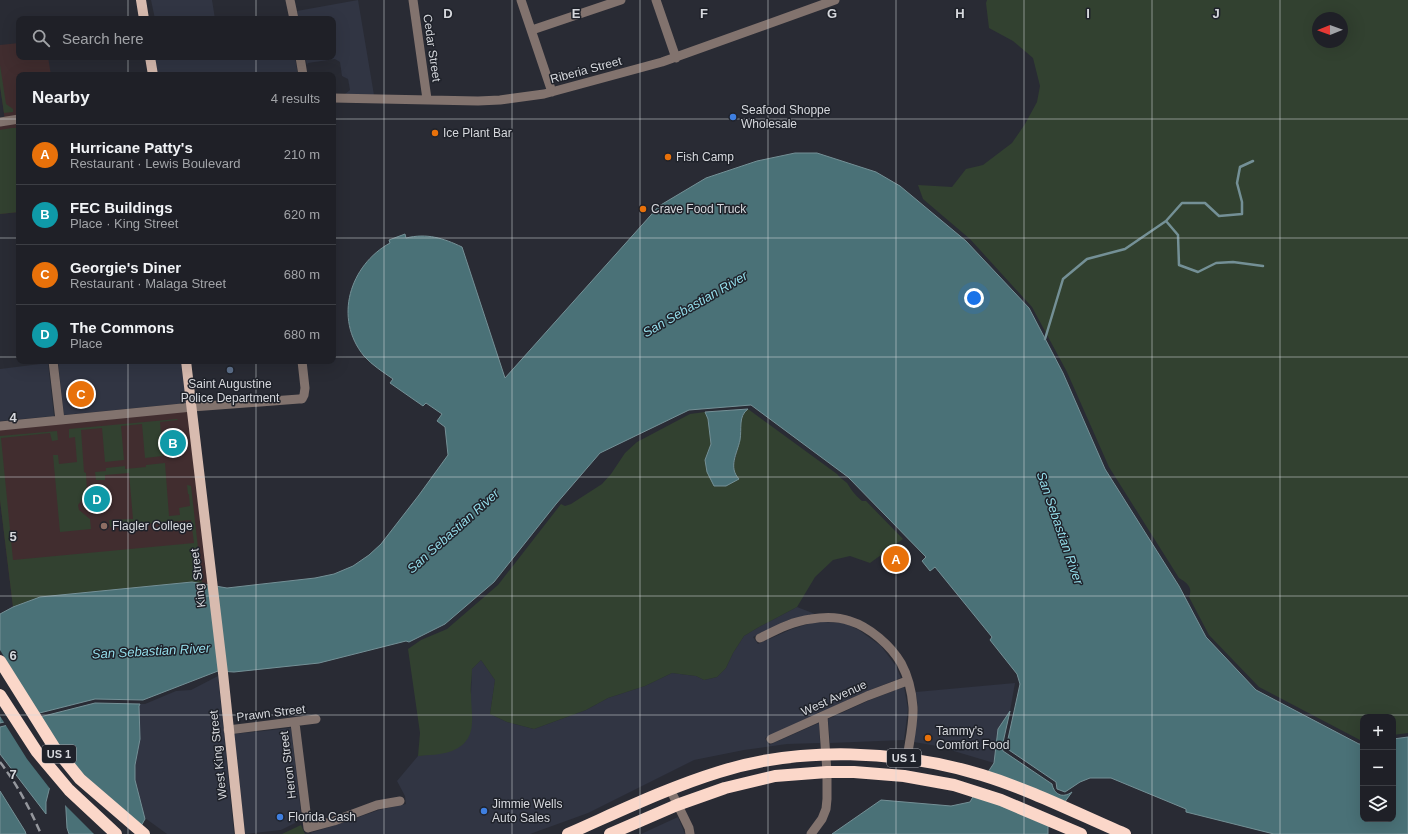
<!DOCTYPE html>
<html lang="en">
<head>
<meta charset="utf-8">
<style>
  body { margin:0; font-family:Helvetica,sans-serif; background:#2c2d33; color:#f1f3f6 }
  .controls { position:absolute; right:12px; bottom:12px; display:grid; overflow:hidden; border-radius:8px; box-shadow:0 4px 16px #0002 }
  .controls button { width:36px; height:36px; display:grid; place-items:center; padding:0; border:0; border-bottom:1px solid #3c3e44; background:#1f2027; color:#f1f3f6; font:20px sans-serif }
  .compass { position:absolute; left:1312px; top:12px; width:36px; height:36px; border-radius:50%; background:#1f2027; box-shadow:0 4px 16px #0002; rotate:269deg }
  .you { position:absolute; left:974px; top:298px; width:14px; height:14px; margin:-10px; border:3px solid #fff; border-radius:50%; background:#1a73e8; box-shadow:0 0 0 6px #1a73e833 }
  .badge { display:grid; place-items:center; width:26px; height:26px; border-radius:50%; background:#bca0f2; color:#fff; font-size:13px; font-weight:700 }
  .pin { position:absolute; translate:-50% -50%; border:2px solid #fff; box-shadow:0 1px 4px #0006 }
  .list { margin:0; padding:0; list-style:none }
  h2 { display:flex; justify-content:space-between; align-items:center; height:52px; margin:0; padding:0 16px; font-size:17px }
  h2 small { font-size:13px; font-weight:400; color:#a1a3a7 }
  .list li { display:grid; grid-template-columns:26px 1fr auto; gap:12px; align-items:center; box-sizing:border-box; height:60px; padding:0 16px; border-top:1px solid #3c3e44 }
  .list b { display:block; font-size:15px; white-space:nowrap }
  .list p { margin:0; font-size:13px; white-space:nowrap; color:#a1a3a7 }
  .list em { font-size:13px; font-style:normal; color:#a1a3a7 }
  .icon { flex:none; width:22px; height:22px; fill:none; stroke:currentColor; stroke-width:2; stroke-linecap:round; stroke-linejoin:round }
  .map { position:relative; flex:none; width:1408px; height:834px; overflow:hidden }
  .search { position:absolute; background:#1f2027; box-shadow:0 4px 16px #0002; left:16px; top:16px; width:320px; height:44px; display:flex; align-items:center; gap:10px; box-sizing:border-box; padding:0 14px; border-radius:8px; color:#a1a3a7; font-size:15px }
  .panel { position:absolute; background:#1f2027; box-shadow:0 4px 16px #0002; left:16px; top:72px; width:320px; height:292px; border-radius:8px }
  .map>svg:first-child { display:block }
</style>
</head>
<body>
<div class="map">
<svg width="1408" height="834" viewBox="0 0 1408 834">
  <rect width="100%" height="100%" fill="#292b34"/>
  <path fill="#313543" d="M 151,0 L 212,0 L 215,19 L 155,19 Z
    M 358,0 L 374,95 L 345,94 L 350,90 L 348,79 L 342,76 L 340,62 L 335,59 L 308,63 L 307,65 L 305,57 L 333,57 L 333,19 L 299,19 L 297,11 Z
    M 155,57 L 295,57 L 298,75 L 158,75 Z
    M 69,361 L 181,361 L 186,403 L 64,415 L 58,362 Z
    M 48,363 L 54,416 L 0,421 L 0,369 Z
    M 797,607 L 815,614 L 788,620 L 753,637 L 758,644 L 792,629 L 811,623 L 823,622 L 844,623 L 859,630 L 881,646 L 896,666 L 901,678 L 865,692 L 822,712 L 818,712 L 818,713 L 765,738 L 769,745 L 819,723 L 820,743 L 787,744 L 744,750 L 694,760 L 588,813 L 530,834 L 312,834 L 310,833 L 336,825 L 379,810 L 406,804 L 405,796 L 397,781 L 418,756 L 451,751 L 471,694 L 472,669 L 481,660 L 495,680 L 490,714 L 507,722 L 534,729 L 586,710 L 608,698 L 645,686 L 672,673 L 696,676 L 704,680 L 717,677 L 726,668 L 733,653 L 744,636 L 759,627 Z
    M 218,676 L 234,834 L 167,834 L 145,818 L 135,780 L 135,765 L 140,739 L 139,706 L 140,704 L 145,704 L 176,691 L 191,690 Z
    M 1015,683 L 1010,711 L 998,729 L 994,763 L 937,746 L 914,742 L 918,709 L 916,692 Z
    M 904,687 L 908,709 L 904,740 L 830,743 L 828,719 L 870,700 Z
    M 291,728 L 302,822 L 299,821 L 281,830 L 245,834 L 234,734 Z
    M 678,817 L 685,834 L 641,834 Z"/>
  <path fill="#412d2f" d="M 19,43 L 19,57 L 48,57 L 51,75 L 19,75 L 19,212 L 0,214 L 0,122 L 5,121 L 0,86 L 0,45 Z
    M 192,407 L 212,585 L 192,582 L 40,597 L 13,607 L 0,500 L 0,426 Z"/>
  <path fill="#324130" fill-rule="evenodd" d="M 987,0 L 1408,0 L 1408,733 L 1393,735 L 1393,717 L 1363,717 L 1363,740 L 1360,740 L 1259,687 L 1209,635 L 1189,597 C 1193,587 1187,583 1179,578 L 1109,467 L 1067,372 L 1032,307 L 970,239 L 923,199 L 918,185 L 952,187 L 966,169 L 983,165 L 1012,143 L 1025,124 L 1037,102 L 1040,86 L 1033,58 L 1013,41 L 989,28 L 986,3 ZM 1318,18 L 1342,18 L 1342,42 L 1318,42 Z
    M 0,65 L 6,104 L 13,109 L 13,112 L 4,113 L 0,86 Z
    M 12,128 L 19,128 L 19,212 L 0,214 L 0,130 Z
    M 748,409 L 837,474 C 840,478 844,480 847,483 C 852,491 855,495 862,501 L 866,501 L 903,539 L 870,563 L 850,556 L 833,560 L 815,577 L 797,607 L 759,627 L 744,636 L 733,653 L 726,668 L 717,677 L 704,680 L 696,676 L 672,673 L 645,686 L 608,698 L 586,710 L 534,729 L 507,722 L 490,714 L 495,680 L 481,660 L 472,669 C 472,678 470,686 471,694 C 471,717 479,740 452,751 C 442,755 428,755 418,756 L 420,733 L 408,649 L 421,640 L 447,629 L 498,585 L 561,504 L 565,506 L 571,504 L 602,484 L 611,474 L 625,453 L 637,442 L 690,414 L 705,412 L 708,419 L 711,444 L 705,460 L 734,474 L 734,463 L 740,440 L 741,421 L 744,412 Z
    M 177,419 L 178,420 L 160,422 L 163,456 L 145,458 L 142,424 L 121,426 L 124,460 L 105,462 L 102,428 L 81,430 L 84,472 L 86,473 L 87,493 L 78,505 L 79,510 L 90,519 L 91,529 L 60,532 L 53,455 L 58,455 L 59,464 L 77,462 L 75,437 L 69,438 L 69,429 Z
    M 57,431 L 58,440 L 52,441 L 50,433 L 1,438 L 13,560 L 194,543 L 191,520 L 110,527 L 109,520 L 133,519 L 129,473 L 105,475 L 105,480 L 96,480 L 95,472 L 106,471 L 106,468 L 125,466 L 125,469 L 146,467 L 146,465 L 165,463 L 169,516 L 180,515 L 179,508 L 190,506 L 189,494 L 188,494 L 187,485 L 191,486 L 202,583 L 192,582 L 40,597 L 13,607 L 0,500 L 0,436 Z
    M 301,825 L 305,834 L 281,834 L 282,834 Z"/>
  <path fill="#4a7177" stroke="#749096" d="M 795,153 L 817,153 L 876,172 L 900,186 L 966,241 L 1029,308 L 1063,373 L 1105,469 L 1179,586 L 1206,637 L 1256,690 L 1359,744 L 1363,744 L 1363,819 L 1393,819 L 1393,739 L 1408,737 L 1408,834 L 1274,834 L 1186,812 L 1186,809 L 1111,778 L 1090,778 L 1080,782 L 1065,792 L 1057,789 L 1056,782 L 1006,748 L 1020,684 L 1017,674 L 990,640 L 992,637 L 935,567 L 930,571 L 922,561 L 926,557 L 848,477 L 751,405 L 689,410 L 600,453 L 556,504 L 494,582 L 445,624 L 409,642 L 406,641 L 319,663 L 234,672 L 218,671 L 143,700 L 95,699 L 0,723 L 0,614 L 13,607 L 40,597 L 192,582 L 227,588 L 315,578 L 334,574 L 353,566 L 369,555 L 381,544 L 419,495 L 448,455 L 445,427 L 437,421 L 442,414 L 426,403 L 423,406 L 390,383 L 393,379 C 383,372 372,365 364,356 C 333,318 350,265 390,243 L 389,240 L 405,234 L 406,238 C 427,233 443,238 462,247 L 505,378 L 659,206 L 706,178 L 757,161 Z
    M 748,409 C 738,416 742,429 740,440 C 737,454 728,467 739,479 L 726,486 L 714,486 L 707,472 L 705,460 L 711,444 L 708,419 L 705,412 Z
    M 95,703 L 140,704 L 139,706 L 140,739 L 135,765 L 135,780 L 145,819 L 141,826 L 84,777 L 58,745 L 40,717 Z
    M 1010,711 L 1002,747 L 1003,751 L 1052,784 C 1054,794 1062,799 1072,792 L 1064,803 L 988,772 L 994,763 L 998,729 Z
    M 12,724 L 50,786 L 46,802 L 46,814 L 0,754 L 0,727 Z
    M 0,791 L 25,831 L 26,834 L 0,834 Z
    M 65,793 L 109,834 L 69,834 L 67,828 Z
    M 974,795 L 1049,825 L 1048,827 L 1048,834 L 832,834 L 881,800 L 951,806 L 970,802 Z"/>
  <path fill="#292b34" d="M 0,650 L 55,740 L 83,778 L 57,746 L 39,715 L 13,722 L 57,782 L 51,787 L 51,790 L 27,759 L 0,716 Z
    M 63,792 L 111,834 L 94,834 L 64,804 Z"/>
  <g fill="none" stroke-linecap="round" stroke-linejoin="round">
    <path stroke="#749096" stroke-width="2.5" d="M 1166,221 L 1182,203 L 1205,203 L 1219,216 L 1242,214 L 1242,202 L 1237,183 L 1240,167 L 1253,161
      M 1045,339 L 1063,279 L 1087,259 L 1125,249 L 1166,221 L 1178,235 L 1179,265 L 1198,272 L 1216,263 L 1233,262 L 1263,266"/>
    <path stroke="#82736e" stroke-width="9" d="M 290,0 L 294,19
      M 413,0 L 427,99
      M 521,0 L 552,92
      M 656,0 L 676,58
      M 532,30 L 621,0
      M 300,57 L 303,75
      M 333,98 L 478,101 L 500,100 L 544,94 L 662,62 L 835,0
      M 0,122 L 19,119
      M 53,361 L 60,420
      M 0,426 L 192,407 L 299,399 L 302,399 L 304,395 L 305,388 L 302,361
      M 760,638 C 776,630 793,621 811,619 C 823,617 839,617 850,621 C 870,627 891,646 901,663 C 908,676 912,693 913,707 C 914,723 909,743 907,759
      M 295,723 L 308,828 L 334,821 L 377,805 L 400,801
      M 228,730 L 316,719
      M 771,739 L 867,696 L 907,681
      M 670,789 L 689,828 L 690,834
      M 811,834 L 822,819 L 826,809 L 827,799 L 827,772 L 823,716"/>
    <path stroke="#d8bbaf" stroke-width="10" d="M 141,0 L 144,19
      M 150,57 L 153,75
      M 186,361 L 223,673 L 240,834"/>
    <path stroke="#fbd7c9" stroke-width="12" d="M 0,661 L 54,747 L 80,779 L 144,834
      M 0,695 L 37,752 L 69,790 L 116,834
      M 568,834 C 618,812 667,788 719,772 C 800,746 901,750 982,775 C 1031,790 1078,814 1125,834
      M 610,834 L 677,805 L 725,788 L 775,776 L 827,772 L 854,772 L 904,776 L 954,785 L 1001,800 L 1081,834"/>
    <path stroke="#95979d" stroke-width="2.5" stroke-dasharray="8 4" stroke-linecap="butt" d="M 0,762 C 17,784 30,809 41,834"/>
  </g>
  <path fill="none" stroke="#d6d8dd" stroke-width="1" stroke-opacity="0.55" d="M 128,0 L 128,19M 256,0 L 256,19M 384,0 L 384,834M 512,0 L 512,834M 640,0 L 640,834M 768,0 L 768,834M 896,0 L 896,834M 1024,0 L 1024,834M 1152,0 L 1152,834M 1280,0 L 1280,834M 128,57 L 128,75M 256,57 L 256,75M 0,119 L 19,119M 333,119 L 1408,119M 0,238 L 19,238M 333,238 L 1408,238M 0,357 L 19,357M 333,357 L 1408,357M 128,361 L 128,834M 256,361 L 256,834M 0,477 L 1408,477M 0,596 L 1408,596M 0,715 L 1408,715"/>
  <g fill="#3f7fe0" stroke="#1f222a" stroke-width="1.5">
    <circle cx="733" cy="117" r="4"/>
    <circle cx="484" cy="811" r="4"/>
    <circle cx="280" cy="817" r="4"/>
  </g>
  <g fill="#e8710a" stroke="#1f222a" stroke-width="1.5">
    <circle cx="435" cy="133" r="4"/>
    <circle cx="668" cy="157" r="4"/>
    <circle cx="643" cy="209" r="4"/>
    <circle cx="928" cy="738" r="4"/>
  </g>
  <circle fill="#5c6f8a" stroke="#1f222a" stroke-width="1.5" cx="230" cy="370" r="4"/>
  <circle fill="#8d6e63" stroke="#1f222a" stroke-width="1.5" cx="104" cy="526" r="4"/>
  <g text-anchor="middle" dominant-baseline="central" stroke-width="3" stroke-linejoin="round" paint-order="stroke">
    <g fill="#1f222a" stroke="#9fa1a7" stroke-width="1">
      <rect x="42" y="745" width="34" height="18" rx="3"/>
      <rect x="887" y="749" width="34" height="18" rx="3"/>
    </g>
    <g font-size="11" font-weight="bold" fill="#d6d8dd">
      <text x="59" y="754">US 1</text>
      <text x="904" y="758">US 1</text>
    </g>
    <g font-size="12" fill="#d6d8dd" stroke="#1f222a">
      <text transform="translate(432 48) rotate(82)">Cedar Street</text>
      <text transform="translate(586 70) rotate(-15)">Riberia Street</text>
      <text transform="translate(198 578) rotate(-97)">King Street</text>
      <text transform="translate(834 698) rotate(-24)">West Avenue</text>
      <text transform="translate(271 713) rotate(-7)">Prawn Street</text>
      <text transform="translate(218 755) rotate(-96)">West King Street</text>
      <text transform="translate(288 765) rotate(-97)">Heron Street</text>
    </g>
    <g font-size="12" fill="#d6d8dd" stroke="#1f222a" text-anchor="start">
      <text x="741" y="110">Seafood Shoppe<tspan x="741" dy="14">Wholesale</tspan></text>
      <text x="443" y="133">Ice Plant Bar</text>
      <text x="676" y="157">Fish Camp</text>
      <text x="651" y="209">Crave Food Truck</text>
      <text x="230" y="384" text-anchor="middle">Saint Augustine<tspan x="230" dy="14">Police Department</tspan></text>
      <text x="112" y="526">Flagler College</text>
      <text x="936" y="731">Tammy's<tspan x="936" dy="14">Comfort Food</tspan></text>
      <text x="492" y="804">Jimmie Wells<tspan x="492" dy="14">Auto Sales</tspan></text>
      <text x="288" y="817">Florida Cash</text>
    </g>
    <g font-size="13" font-style="italic" fill="#93dce9" stroke="#1f222a">
      <text transform="translate(695 304) rotate(-30)">San Sebastian River</text>
      <text transform="translate(1060 528) rotate(71)">San Sebastian River</text>
      <text transform="translate(453 531) rotate(-42)">San Sebastian River</text>
      <text transform="translate(151 651) rotate(-3)">San Sebastian River</text>
    </g>
  </g>
  <g font-size="13" text-anchor="middle" font-weight="bold" fill="#d6d8dd" stroke="#1f222a" stroke-width="3" stroke-linejoin="round" paint-order="stroke">
    <text x="448" y="18">D</text>
    <text x="576" y="18">E</text>
    <text x="704" y="18">F</text>
    <text x="832" y="18">G</text>
    <text x="960" y="18">H</text>
    <text x="1088" y="18">I</text>
    <text x="1216" y="18">J</text>
    <text x="13" y="422">4</text>
    <text x="13" y="541">5</text>
    <text x="13" y="660">6</text>
    <text x="13" y="779">7</text>
  </g>
</svg>
<div class="controls">
<button>+</button>
<button>−</button>
<button><svg class="icon" aria-label="layers" viewBox="0 0 24 24"><path d="M12 4l9 5-9 5-9-5zM3 14l9 5 9-5"/></svg></button>
</div>
<svg class="compass" viewBox="-18 -18 36 36"><path d="M0-13l5 13h-10z" fill="#e53935"/><path d="M0 13l5-13h-10z" fill="#a1a3a7"/></svg>
<div class="you"></div>
<div class="pin badge" style="left:896px;top:559px;background:#e8710a">A</div>
<div class="pin badge" style="left:173px;top:443px;background:#0f9aa8">B</div>
<div class="pin badge" style="left:81px;top:394px;background:#e8710a">C</div>
<div class="pin badge" style="left:97px;top:499px;background:#0f9aa8">D</div>
<div class="search"><svg class="icon" aria-label="search" viewBox="0 0 24 24"><circle cx="10" cy="10" r="6"/><path d="M15 15l6 6"/></svg>Search here</div>
<section class="panel">
<h2>Nearby<small>4 results</small></h2>
<ul class="list">
<li><span class="badge" style="background:#e8710a">A</span><div><b>Hurricane Patty's</b><p>Restaurant · Lewis Boulevard</p></div><em>210 m</em></li>
<li><span class="badge" style="background:#0f9aa8">B</span><div><b>FEC Buildings</b><p>Place · King Street</p></div><em>620 m</em></li>
<li><span class="badge" style="background:#e8710a">C</span><div><b>Georgie's Diner</b><p>Restaurant · Malaga Street</p></div><em>680 m</em></li>
<li><span class="badge" style="background:#0f9aa8">D</span><div><b>The Commons</b><p>Place</p></div><em>680 m</em></li>
</ul>
</section>
</div>
</body>
</html>
